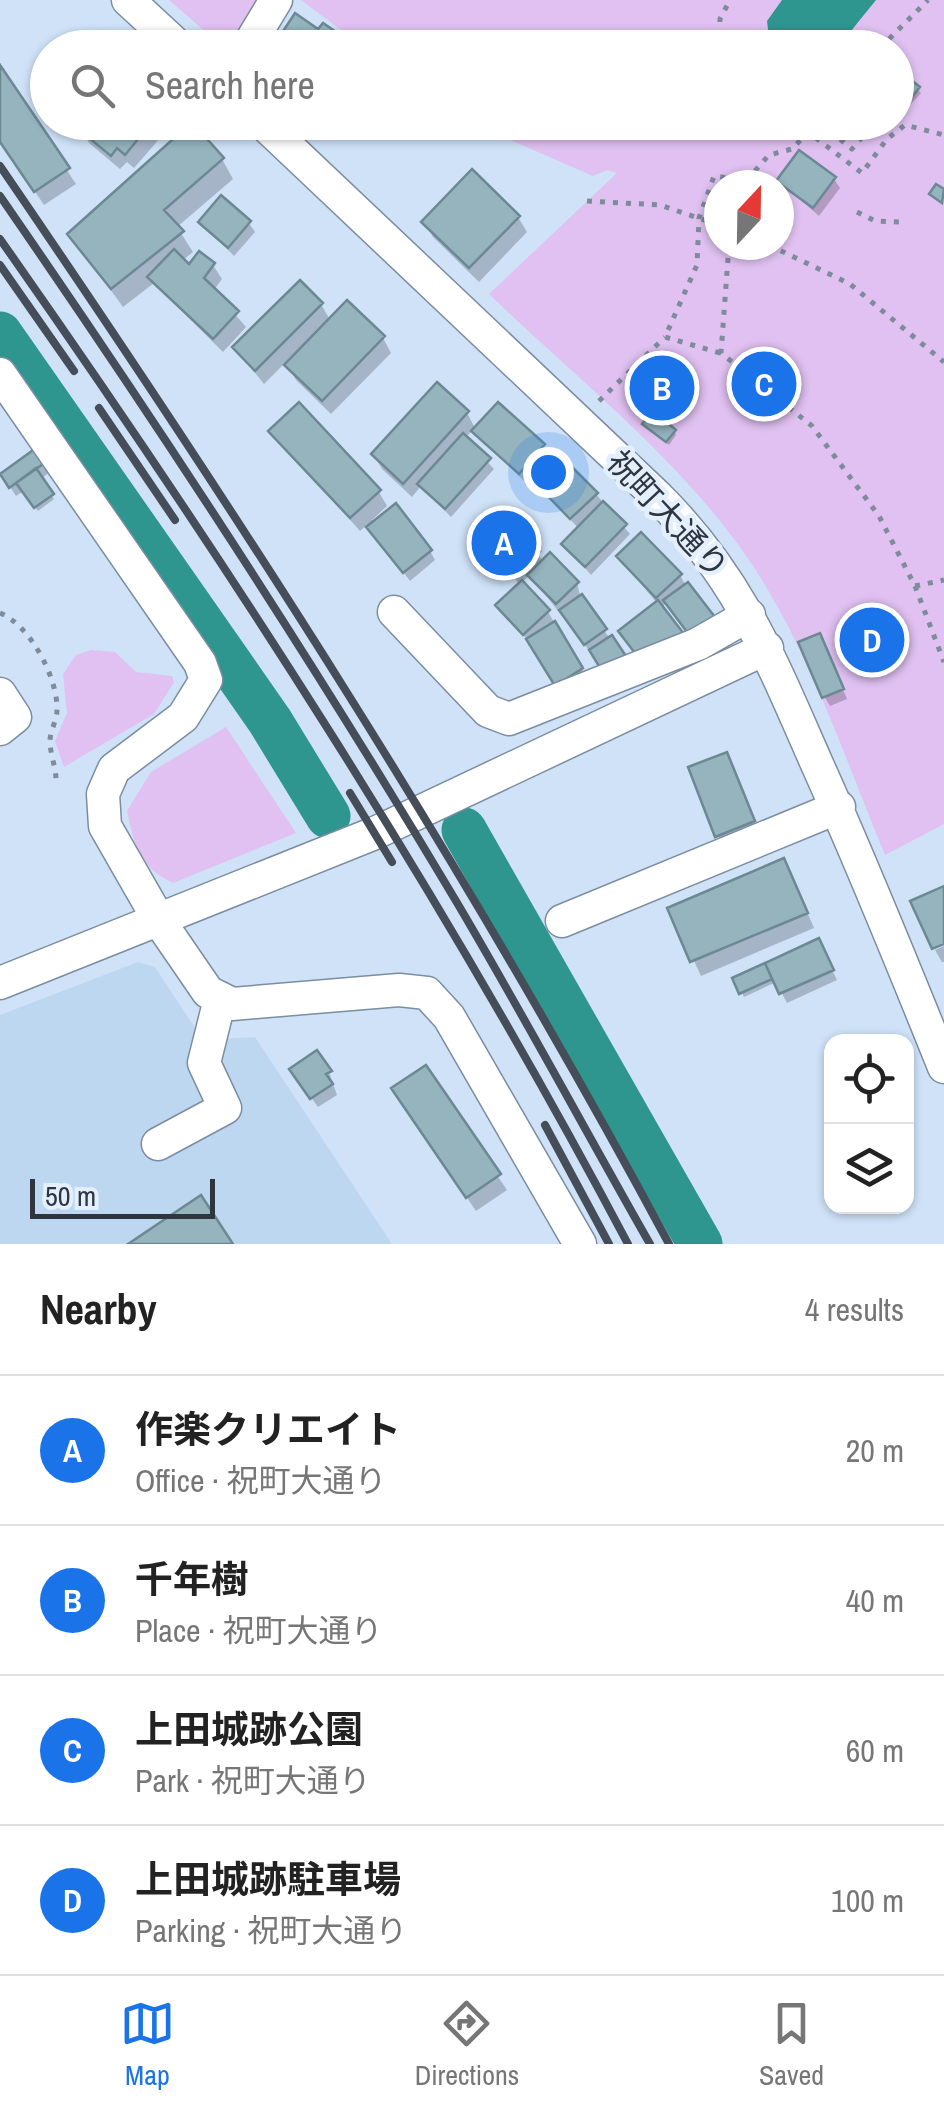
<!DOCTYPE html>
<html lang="en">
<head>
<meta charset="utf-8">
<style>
  body { margin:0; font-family:"Archivo Narrow","Noto Sans JP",sans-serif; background:#f6f6f6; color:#222 }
  .controls { position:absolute; right:30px; bottom:30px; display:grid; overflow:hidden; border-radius:20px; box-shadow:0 2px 8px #0004 }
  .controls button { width:90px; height:90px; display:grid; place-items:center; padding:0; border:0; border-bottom:2px solid #e0e0e0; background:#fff; color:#222; font:50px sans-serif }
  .compass { position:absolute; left:704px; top:170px; width:90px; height:90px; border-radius:50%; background:#fff; box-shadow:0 2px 8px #0004; rotate:22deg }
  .scale { position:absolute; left:30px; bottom:25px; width:185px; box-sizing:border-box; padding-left:10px; border:5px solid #2e353e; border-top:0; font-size:28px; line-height:35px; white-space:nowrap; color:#2e353e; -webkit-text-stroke:8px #e3effc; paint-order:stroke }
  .you { position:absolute; left:548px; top:472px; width:35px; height:35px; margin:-25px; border:8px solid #fff; border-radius:50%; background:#1a73e8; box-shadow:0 0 0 15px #1a73e833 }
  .badge { display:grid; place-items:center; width:65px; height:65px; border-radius:50%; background:#1a73e8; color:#fff; font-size:32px; font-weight:700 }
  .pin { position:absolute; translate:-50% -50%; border:5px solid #fff; box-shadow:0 2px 10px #0006 }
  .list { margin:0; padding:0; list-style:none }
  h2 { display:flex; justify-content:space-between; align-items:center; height:130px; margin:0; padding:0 40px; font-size:42px }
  h2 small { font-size:32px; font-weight:400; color:#767676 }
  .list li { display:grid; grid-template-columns:65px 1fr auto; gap:30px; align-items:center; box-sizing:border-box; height:150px; padding:0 40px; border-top:2px solid #e0e0e0 }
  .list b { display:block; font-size:38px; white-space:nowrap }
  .list p { margin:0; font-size:32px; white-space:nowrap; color:#767676 }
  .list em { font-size:32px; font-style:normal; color:#767676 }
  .icon { flex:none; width:55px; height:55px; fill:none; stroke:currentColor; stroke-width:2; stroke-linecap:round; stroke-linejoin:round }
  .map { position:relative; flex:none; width:944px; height:1244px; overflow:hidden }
  .search { position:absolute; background:#fff; box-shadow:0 2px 8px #0004; left:30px; right:30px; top:30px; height:110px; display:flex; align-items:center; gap:25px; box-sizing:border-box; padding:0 35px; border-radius:55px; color:#767676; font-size:38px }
  .sheet { height:730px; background:#fff }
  nav { display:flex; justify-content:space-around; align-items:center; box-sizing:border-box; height:140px; border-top:2px solid #e0e0e0; background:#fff; font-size:28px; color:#767676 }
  nav a { display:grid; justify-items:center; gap:5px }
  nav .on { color:#1a73e8 }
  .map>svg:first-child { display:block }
</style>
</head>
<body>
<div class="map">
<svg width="944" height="1244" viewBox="0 0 944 1244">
  <rect width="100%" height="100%" fill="#cfe2f8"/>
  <path fill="#bed7f1" d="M 138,962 L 155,967 L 197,1031 L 220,1039 L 255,1037 L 392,1244 L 0,1244 L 0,1015 Z"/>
  <path fill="#e0c1f1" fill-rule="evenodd" d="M 169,0 L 267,0 L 234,48 L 223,47 Z
    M 301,0 L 944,0 L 944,824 L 885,855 C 846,761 812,658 757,572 C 688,465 580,382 489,294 L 617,173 L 607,170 L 593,176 L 471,123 L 896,122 L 896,48 L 364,47 ZM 719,185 L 779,185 L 779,245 L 719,245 Z
    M 91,650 L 115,652 L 136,672 L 172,676 L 174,682 L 154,714 L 64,767 L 55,741 L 67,713 L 63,674 L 76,655 Z
    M 226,727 L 296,833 L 173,883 C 139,866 135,847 127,811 L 151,772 Z"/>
  <path fill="#2e968f" d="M 782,0 L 876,0 L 838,47 L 770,47 L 767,21 Z"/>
  <path fill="#0003" d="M 0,69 L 76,184 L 44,205 L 0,140 Z
    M 906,78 L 921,93 L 910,105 L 897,95 Z
    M 85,122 L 153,122 L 161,137 L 134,168 L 127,162 L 120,169 L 89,143 L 81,128 Z
    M 222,159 L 233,179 L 177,227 L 193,252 L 182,261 L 190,268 L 213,265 L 222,279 L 214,290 L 246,327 L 223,352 L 154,283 L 123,307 L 70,234 Z
    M 834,179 L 840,188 L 819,216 L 779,181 Z
    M 518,217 L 527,232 L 479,282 L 433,237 L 424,222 Z
    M 201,222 L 249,223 L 255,232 L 234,256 Z
    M 321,304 L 330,320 L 383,338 L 391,353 L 331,414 L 296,380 L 286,362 L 264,384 L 235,348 Z
    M 499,405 L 549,456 L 525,482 L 473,430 L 465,438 L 494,469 L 451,517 L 421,486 L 412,497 L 382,469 L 374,455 L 467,413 L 476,430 Z
    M 648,428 L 674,431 L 676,435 L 669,445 Z
    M 272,431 L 379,492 L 387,506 L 372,520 L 430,551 L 435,560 L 410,581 L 368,524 L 360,531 Z
    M 35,452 L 49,473 L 40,479 L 54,499 L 38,511 L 24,491 L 16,496 L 8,484 Z
    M 542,488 L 596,494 L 630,534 L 591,575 L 564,544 L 579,529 Z
    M 507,518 L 544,562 L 577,583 L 580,595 L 610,639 L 591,653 L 530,575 L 521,583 L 548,612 L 587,678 L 562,693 L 530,643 L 498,606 L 520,585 L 483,540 Z
    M 619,557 L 680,575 L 686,586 L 661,608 Z
    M 824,645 L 847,699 L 830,706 L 824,696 Z
    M 726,755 L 761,837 L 726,850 L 718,835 Z
    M 791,875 L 814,928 L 701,976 L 670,909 Z
    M 818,941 L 837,980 L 787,1003 L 776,982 L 744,997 L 735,979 Z
    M 944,946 L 944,962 L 942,962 L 935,950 Z
    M 425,1068 L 507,1190 L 476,1211 L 403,1103 Z
    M 329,1072 L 337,1095 L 318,1107 L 298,1079 Z"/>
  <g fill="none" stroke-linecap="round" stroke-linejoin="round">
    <path stroke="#2e968f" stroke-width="45" d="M 0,334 L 270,721 L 328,816
      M 464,830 L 700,1244"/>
  </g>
  <path fill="#95b4be" stroke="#6c8993" stroke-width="2.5" d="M 295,13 L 318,29 L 323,23 L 359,48 L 272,48 Z
    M 0,65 L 70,168 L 34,192 L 0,142 Z
    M 905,75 L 920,87 L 907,103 L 896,94 L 896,85 Z
    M 82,122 L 152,122 L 125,155 L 117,148 L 111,156 L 77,128 Z
    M 192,122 L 224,158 L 164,210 L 184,231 L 111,289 L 67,234 Z
    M 799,150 L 836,177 L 813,208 L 776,181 Z
    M 472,169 L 520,216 L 469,268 L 421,222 Z
    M 936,184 L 944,189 L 942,203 L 929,194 Z
    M 221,195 L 251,221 L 228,248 L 198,222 Z
    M 174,249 L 189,264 L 199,251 L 215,263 L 204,278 L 239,311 L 213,339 L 147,277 Z
    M 300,280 L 323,303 L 255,371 L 232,347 Z
    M 347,300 L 385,336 L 322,401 L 284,365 Z
    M 437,382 L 469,411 L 403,484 L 371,454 Z
    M 299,402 L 381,490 L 350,518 L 268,431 Z
    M 498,402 L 545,444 L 519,474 L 471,431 Z
    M 653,411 L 676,430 L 666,442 L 642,424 Z
    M 463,433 L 491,458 L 445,509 L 417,484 Z
    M 36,448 L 46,462 L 9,488 L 0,474 Z
    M 566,461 L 598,493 L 570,519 L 539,487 Z
    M 36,468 L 54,494 L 34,508 L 16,483 Z
    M 603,501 L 627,524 L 585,567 L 561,544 Z
    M 396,503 L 432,550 L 403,573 L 366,527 Z
    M 507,515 L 540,551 L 513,576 L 480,540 Z
    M 641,532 L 682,574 L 656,598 L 616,556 Z
    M 550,552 L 579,582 L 556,604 L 527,575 Z
    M 522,580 L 550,610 L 523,635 L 495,605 Z
    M 688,582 L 718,621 L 693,640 L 663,600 Z
    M 582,594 L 607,629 L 584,645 L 559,610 Z
    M 658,600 L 684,634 L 638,657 L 618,631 Z
    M 555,621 L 583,668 L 555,686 L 526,639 Z
    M 820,633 L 844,689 L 822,698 L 798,642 Z
    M 612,635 L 626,656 L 602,671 L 589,650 Z
    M 727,752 L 755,821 L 715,837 L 688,767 Z
    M 784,858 L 808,913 L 690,962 L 667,908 Z
    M 944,886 L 944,944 L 932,949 L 910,901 Z
    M 819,938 L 834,970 L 779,994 L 765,963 Z
    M 765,963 L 772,979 L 739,994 L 732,978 Z
    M 317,1050 L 332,1071 L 326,1074 L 333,1084 L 310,1099 L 289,1069 Z
    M 426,1065 L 501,1174 L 466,1198 L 391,1088 Z
    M 201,1195 L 233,1244 L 128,1244 Z"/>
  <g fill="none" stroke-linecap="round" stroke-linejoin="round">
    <g stroke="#7b8da0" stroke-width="35">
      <path id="minor" d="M 128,0 L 180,48
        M 247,48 L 276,0
        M 262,122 L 658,497 C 740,579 771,660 817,764 C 862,864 903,965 944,1067
        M 0,374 L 200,663 L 206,680 L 183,717 L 114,769 L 103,794 L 105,826 L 160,922 L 208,992 L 232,1004 L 399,990 L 427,993 L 449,1017 L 580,1244
        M 394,612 L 488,711 L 509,719 L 698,644 L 749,615
        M 0,694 L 15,717 L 0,729
        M 562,921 L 839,807
        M 0,983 L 375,833 L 767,648
        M 158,1144 L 225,1108 L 204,1063 L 220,999"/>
    </g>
    <path stroke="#7e8b9b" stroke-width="5" stroke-dasharray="5 8" stroke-linecap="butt" d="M 719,48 L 720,19 L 730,0
      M 880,48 L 928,0
      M 795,122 L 862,173 L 887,139 L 905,125 L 944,135
      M 820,123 L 852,149 L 875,122
      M 587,201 L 660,205 L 719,225
      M 857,212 L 875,221 L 900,222
      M 729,245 L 721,353 L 812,426 L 879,516 L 915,586 L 944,580
      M 769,245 L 850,284 L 944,362
      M 720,353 L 665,337 L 697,265 L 699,218 L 714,176 L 747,180 L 769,155 L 792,149 L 808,132
      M 599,401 L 665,337
      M 915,586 L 944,662
      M 0,613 C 30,625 58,678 57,710 C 57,720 50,731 50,741 C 50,754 56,767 56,780"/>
    <use href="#minor" stroke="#fff" stroke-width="32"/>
    <path stroke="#444d58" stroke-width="8" d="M 0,166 C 239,515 469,871 669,1244
      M 0,196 C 159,426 313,661 456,901 C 523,1014 585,1130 650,1244
      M 0,239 C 227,562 443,895 628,1244
      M 0,265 L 74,371
      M 99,408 L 175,520
      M 350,793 L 392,862
      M 545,1125 L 609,1244"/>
  </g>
  <g text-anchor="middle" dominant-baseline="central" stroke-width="9" stroke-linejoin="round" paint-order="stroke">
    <g font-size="32" fill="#2e353e" stroke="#e3effc">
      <text transform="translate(668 514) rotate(47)">祝町大通り</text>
    </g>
  </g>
</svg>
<div class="controls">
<button><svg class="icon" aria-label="locate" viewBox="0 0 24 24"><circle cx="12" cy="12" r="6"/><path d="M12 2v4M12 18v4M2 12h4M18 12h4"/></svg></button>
<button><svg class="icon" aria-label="layers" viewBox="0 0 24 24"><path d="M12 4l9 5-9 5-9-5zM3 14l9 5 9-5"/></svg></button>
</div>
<svg class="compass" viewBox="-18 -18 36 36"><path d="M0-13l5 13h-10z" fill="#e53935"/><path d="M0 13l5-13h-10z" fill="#767676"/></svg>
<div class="scale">50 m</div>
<div class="you"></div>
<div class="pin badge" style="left:504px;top:543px">A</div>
<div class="pin badge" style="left:662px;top:388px">B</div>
<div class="pin badge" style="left:764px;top:384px">C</div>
<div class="pin badge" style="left:872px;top:640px">D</div>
<div class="search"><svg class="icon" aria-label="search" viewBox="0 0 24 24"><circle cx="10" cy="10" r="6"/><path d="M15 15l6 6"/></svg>Search here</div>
</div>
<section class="sheet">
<h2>Nearby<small>4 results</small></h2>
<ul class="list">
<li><span class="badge">A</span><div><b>作楽クリエイト</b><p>Office · 祝町大通り</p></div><em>20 m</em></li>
<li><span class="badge">B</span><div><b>千年樹</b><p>Place · 祝町大通り</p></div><em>40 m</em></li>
<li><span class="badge">C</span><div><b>上田城跡公園</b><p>Park · 祝町大通り</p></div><em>60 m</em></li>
<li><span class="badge">D</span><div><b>上田城跡駐車場</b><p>Parking · 祝町大通り</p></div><em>100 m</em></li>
</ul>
</section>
<nav>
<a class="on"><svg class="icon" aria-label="map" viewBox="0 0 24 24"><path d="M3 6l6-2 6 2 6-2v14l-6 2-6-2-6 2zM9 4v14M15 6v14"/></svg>Map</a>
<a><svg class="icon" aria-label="directions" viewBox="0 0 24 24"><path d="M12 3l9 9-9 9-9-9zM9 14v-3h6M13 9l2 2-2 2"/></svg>Directions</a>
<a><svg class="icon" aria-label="saved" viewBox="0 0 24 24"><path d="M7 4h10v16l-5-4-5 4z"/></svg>Saved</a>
</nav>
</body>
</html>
